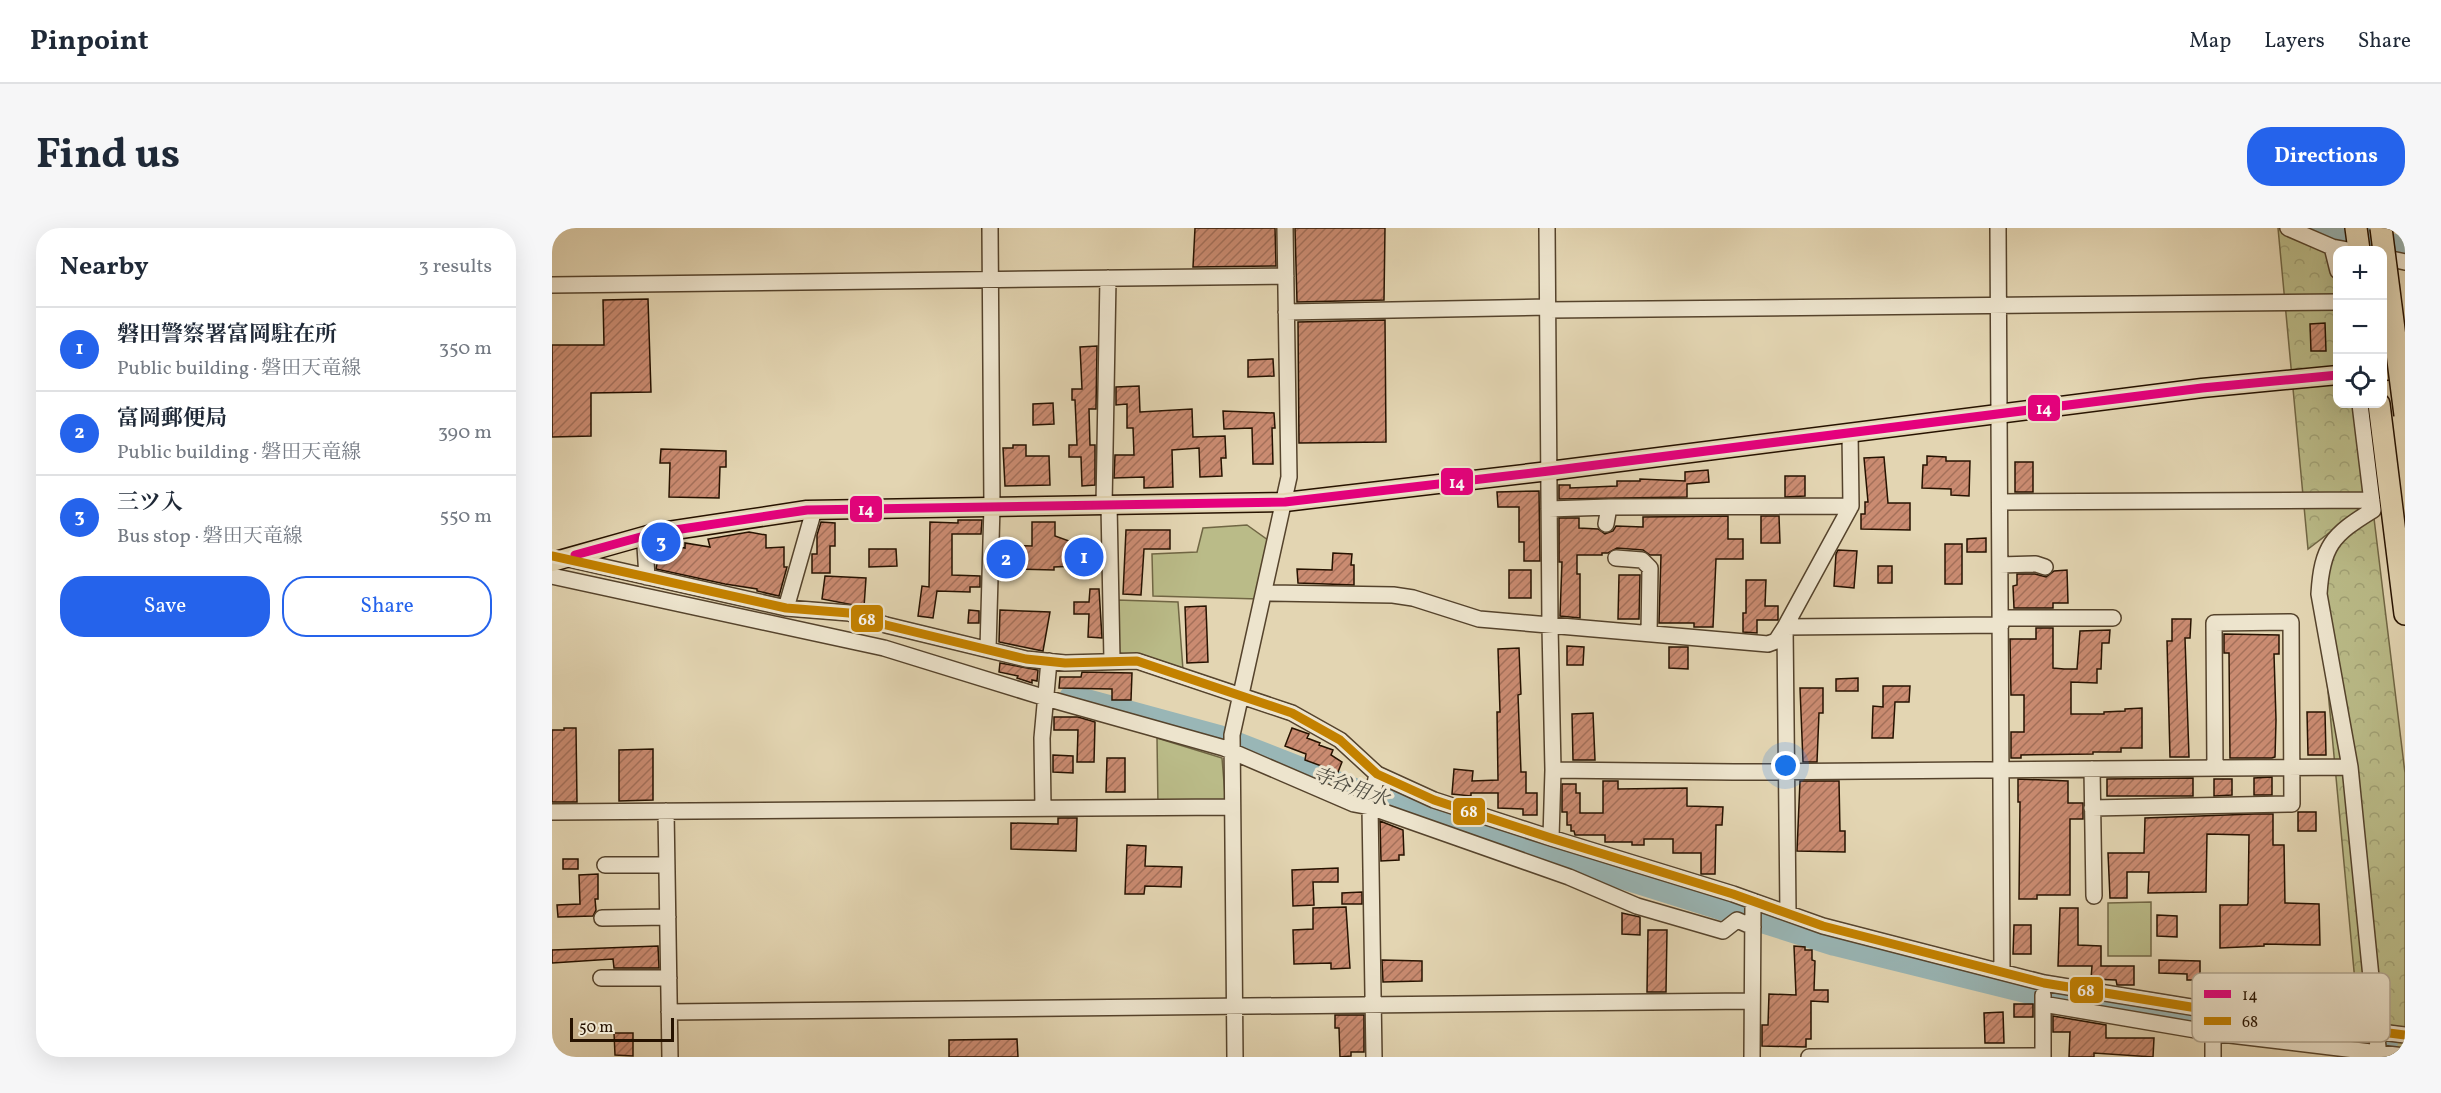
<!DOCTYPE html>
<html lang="en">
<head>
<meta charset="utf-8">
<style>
  body { margin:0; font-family:Vollkorn,"Noto Serif JP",serif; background:#f6f6f7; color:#1f2937 }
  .controls { position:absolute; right:18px; top:18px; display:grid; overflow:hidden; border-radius:12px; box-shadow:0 6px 24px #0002 }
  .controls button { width:54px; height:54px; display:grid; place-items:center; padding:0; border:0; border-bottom:2px solid #e0e1e3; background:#fff; color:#1f2937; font:30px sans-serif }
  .scale { position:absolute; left:18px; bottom:15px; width:104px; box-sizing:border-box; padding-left:6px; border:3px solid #261200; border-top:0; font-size:16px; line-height:21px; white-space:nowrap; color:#261200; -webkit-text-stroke:4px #ede4cd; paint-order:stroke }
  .you { position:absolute; left:1234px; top:538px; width:21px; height:21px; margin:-15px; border:4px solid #fff; border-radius:50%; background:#1a73e8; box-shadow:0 0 0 9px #1a73e833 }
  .badge { display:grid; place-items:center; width:39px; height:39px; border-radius:50%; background:#2563eb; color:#fff; font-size:20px; font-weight:700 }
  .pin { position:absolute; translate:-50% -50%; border:3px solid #fff; box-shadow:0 2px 6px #0006 }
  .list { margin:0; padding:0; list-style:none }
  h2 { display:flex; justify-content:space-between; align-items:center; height:78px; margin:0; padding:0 24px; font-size:26px }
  h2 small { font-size:20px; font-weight:400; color:#747a83 }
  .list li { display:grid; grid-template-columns:39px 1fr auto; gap:18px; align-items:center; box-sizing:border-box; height:84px; padding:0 24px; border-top:2px solid #e0e1e3 }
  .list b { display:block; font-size:22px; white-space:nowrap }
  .list p { margin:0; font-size:20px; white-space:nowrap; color:#747a83 }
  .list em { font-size:20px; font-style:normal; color:#747a83 }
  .actions { display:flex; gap:12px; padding:18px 24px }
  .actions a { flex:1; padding:14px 0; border:2px solid #2563eb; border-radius:24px; text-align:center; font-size:21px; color:#2563eb }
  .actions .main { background:#2563eb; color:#fff }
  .icon { flex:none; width:33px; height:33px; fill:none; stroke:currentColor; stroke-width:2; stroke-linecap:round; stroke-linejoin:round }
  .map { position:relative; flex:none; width:1853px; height:829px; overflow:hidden; border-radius:24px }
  header { display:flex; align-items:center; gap:36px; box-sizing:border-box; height:84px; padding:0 30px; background:#fff; border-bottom:2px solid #e0e1e3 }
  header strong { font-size:28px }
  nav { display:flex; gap:33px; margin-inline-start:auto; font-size:21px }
  .intro { display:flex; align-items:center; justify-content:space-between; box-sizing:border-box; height:144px; padding:0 36px }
  h1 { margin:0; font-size:42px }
  .button { padding:15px 27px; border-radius:24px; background:#2563eb; color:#fff; font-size:21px; font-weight:700 }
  main { display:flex; gap:36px; padding:0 36px }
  aside { flex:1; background:#fff; border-radius:24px; box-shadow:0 6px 24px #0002 }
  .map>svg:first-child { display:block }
</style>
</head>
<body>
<header>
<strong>Pinpoint</strong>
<nav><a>Map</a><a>Layers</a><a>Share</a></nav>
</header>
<div class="intro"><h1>Find us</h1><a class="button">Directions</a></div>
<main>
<aside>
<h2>Nearby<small>3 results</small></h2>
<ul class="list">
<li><span class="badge">1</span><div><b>磐田警察署富岡駐在所</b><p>Public building · 磐田天竜線</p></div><em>350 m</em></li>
<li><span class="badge">2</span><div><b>富岡郵便局</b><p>Public building · 磐田天竜線</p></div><em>390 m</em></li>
<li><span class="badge">3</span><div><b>三ツ入</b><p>Bus stop · 磐田天竜線</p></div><em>550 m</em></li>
</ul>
<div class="actions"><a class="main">Save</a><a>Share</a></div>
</aside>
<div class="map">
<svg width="1853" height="829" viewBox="0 0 1853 829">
  <defs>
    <pattern id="forest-crowns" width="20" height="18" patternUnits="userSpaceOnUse" patternTransform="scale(1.5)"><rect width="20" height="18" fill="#babb88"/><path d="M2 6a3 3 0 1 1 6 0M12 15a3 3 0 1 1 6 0" fill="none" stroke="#a0a074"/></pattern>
    <pattern id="building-hatch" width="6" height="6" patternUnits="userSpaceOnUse" patternTransform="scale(1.5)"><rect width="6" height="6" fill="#ca8b71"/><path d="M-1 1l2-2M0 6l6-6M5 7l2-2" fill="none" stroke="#a4705a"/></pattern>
  </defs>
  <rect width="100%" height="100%" fill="#e3d5b2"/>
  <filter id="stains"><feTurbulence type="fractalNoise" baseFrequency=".00333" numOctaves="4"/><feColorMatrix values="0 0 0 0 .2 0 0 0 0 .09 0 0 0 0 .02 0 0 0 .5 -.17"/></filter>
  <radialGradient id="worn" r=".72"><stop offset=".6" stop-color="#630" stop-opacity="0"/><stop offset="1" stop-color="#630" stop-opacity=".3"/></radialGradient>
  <path fill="#babb88" stroke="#706644" stroke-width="1.5" d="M 695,297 L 720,315 L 707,371 L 601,368 L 600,326 L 645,324 L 651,300 Z
    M 565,372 L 626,374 L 631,442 L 564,424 Z
    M 605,510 L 670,530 L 674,579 L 606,579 Z
    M 1599,674 L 1599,728 L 1556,728 L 1556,675 Z"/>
  <path fill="url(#forest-crowns)" stroke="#706644" stroke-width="1.5" d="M 1726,0 L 1778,0 L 1785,47 L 1786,176 L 1805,176 L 1820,272 L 1756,321 Z
    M 1821,282 L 1853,545 L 1853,829 L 1810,829 L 1767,366 L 1781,312 Z"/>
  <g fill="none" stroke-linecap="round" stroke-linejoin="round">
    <path stroke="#99b6b6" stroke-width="26" d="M 1770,0 L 1853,22
      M 520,470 L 667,510 L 810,566 L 1283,715 L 1506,770 L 1634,791 L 1833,814"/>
  </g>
  <path fill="url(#building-hatch)" stroke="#261200" stroke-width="1.5" d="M 643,0 L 723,0 L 724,38 L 641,39 Z
    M 743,0 L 833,0 L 832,72 L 745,74 Z
    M 96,71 L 99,164 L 39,165 L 39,208 L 0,209 L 0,117 L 52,117 L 51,72 Z
    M 833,92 L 834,214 L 747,215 L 746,94 Z
    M 1773,95 L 1774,123 L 1759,123 L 1758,96 Z
    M 545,118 L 544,181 L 537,181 L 538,217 L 543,217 L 543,257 L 530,258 L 529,229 L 517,229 L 517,217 L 525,217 L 523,172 L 520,172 L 520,161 L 530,161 L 528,119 Z
    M 721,131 L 722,148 L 696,149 L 696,132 Z
    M 587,158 L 588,184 L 640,181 L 641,209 L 673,208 L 674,230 L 669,230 L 670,248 L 648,249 L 647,220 L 620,222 L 621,259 L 592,260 L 592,249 L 562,250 L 563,227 L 582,227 L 581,200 L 575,200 L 575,176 L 564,177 L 564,159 Z
    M 501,175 L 502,196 L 481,197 L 481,176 Z
    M 671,183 L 722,185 L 723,200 L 720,200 L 721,236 L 701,236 L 700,200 L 672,201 Z
    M 461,217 L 474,217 L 474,228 L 497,228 L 498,257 L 453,258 L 451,220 L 461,220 Z
    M 109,221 L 174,223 L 174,239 L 168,239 L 167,270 L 117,269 L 118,235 L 108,235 Z
    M 1375,228 L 1394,229 L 1394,233 L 1418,233 L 1417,268 L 1399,267 L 1399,261 L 1370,260 L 1371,237 L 1375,237 Z
    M 1332,229 L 1336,275 L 1358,275 L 1358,302 L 1309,301 L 1309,286 L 1313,286 L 1313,274 L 1316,274 L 1312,230 Z
    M 1463,234 L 1481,234 L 1481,264 L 1463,264 Z
    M 1156,242 L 1157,254 L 1135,256 L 1135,269 L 1007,271 L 1007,257 L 1018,257 L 1018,260 L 1065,258 L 1065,253 L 1088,253 L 1088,251 L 1133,253 L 1133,244 Z
    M 1233,248 L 1253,248 L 1253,268 L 1233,269 Z
    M 987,263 L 988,333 L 972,333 L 972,314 L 967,314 L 967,279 L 946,279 L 945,264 Z
    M 1176,288 L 1176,311 L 1191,311 L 1191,331 L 1164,331 L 1161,399 L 1142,399 L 1142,395 L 1107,395 L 1109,327 L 1098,327 L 1091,322 L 1065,320 L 1056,325 L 1050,325 L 1050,327 L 1025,327 L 1025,346 L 1028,346 L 1028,390 L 1008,388 L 1010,334 L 1007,334 L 1007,290 L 1027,290 L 1027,300 L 1046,301 L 1053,306 L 1061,303 L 1064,298 L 1091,299 L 1091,289 Z
    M 1209,288 L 1227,288 L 1228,315 L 1209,315 Z
    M 406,292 L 430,292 L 429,306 L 400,306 L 400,347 L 428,348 L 428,359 L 418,359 L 418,364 L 385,363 L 381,390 L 366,388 L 370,358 L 377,359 L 378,294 L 406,295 Z
    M 269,294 L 283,295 L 283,318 L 278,318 L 278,345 L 260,345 L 260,326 L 265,326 L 265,307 Z
    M 480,294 L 503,294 L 503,308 L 517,313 L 517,324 L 545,322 L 546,337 L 502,339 L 502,342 L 459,341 L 459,344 L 448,343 L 449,317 L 480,318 Z
    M 574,302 L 618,302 L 618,321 L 592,321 L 589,367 L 571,366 Z
    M 197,304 L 214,307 L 214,320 L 232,319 L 232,339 L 235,339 L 227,368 L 205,363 L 205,361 L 173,356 L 104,341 L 108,320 L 120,322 L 121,318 L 133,320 L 133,315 L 158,319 L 156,311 Z
    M 1434,310 L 1434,324 L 1415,324 L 1415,311 Z
    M 1393,316 L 1410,316 L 1410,356 L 1393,356 Z
    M 317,321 L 344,321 L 345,338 L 317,339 Z
    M 1286,322 L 1305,323 L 1302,360 L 1282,358 L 1284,326 Z
    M 781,325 L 800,326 L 799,337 L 802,337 L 802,357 L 746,355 L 745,341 L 780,342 Z
    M 1326,338 L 1340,338 L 1340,355 L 1326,355 Z
    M 957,342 L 979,342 L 979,370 L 957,370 Z
    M 1515,342 L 1516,375 L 1501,375 L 1501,380 L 1462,380 L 1461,358 L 1465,357 L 1465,346 L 1483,346 L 1494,349 L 1502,343 Z
    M 1067,347 L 1088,347 L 1087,391 L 1066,391 Z
    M 273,348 L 314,350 L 312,379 L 270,371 Z
    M 1194,352 L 1214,352 L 1213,378 L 1226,378 L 1226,392 L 1205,392 L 1205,405 L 1191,404 L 1191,385 L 1194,385 Z
    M 538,361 L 547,361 L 550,410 L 536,409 L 537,386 L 522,386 L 522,374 L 537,374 Z
    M 654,378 L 656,434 L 635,435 L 633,379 Z
    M 417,382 L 427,383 L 427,395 L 416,395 Z
    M 448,382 L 498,384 L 491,423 L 447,414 Z
    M 1620,391 L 1639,391 L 1638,410 L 1633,410 L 1637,529 L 1618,529 L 1615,413 L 1620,413 Z
    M 1484,400 L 1501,400 L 1501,440 L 1512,441 L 1525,441 L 1528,403 L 1558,402 L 1557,415 L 1550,415 L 1549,441 L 1545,441 L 1545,455 L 1519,454 L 1519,486 L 1552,486 L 1552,484 L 1573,483 L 1573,481 L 1590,480 L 1590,520 L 1569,520 L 1569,524 L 1541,524 L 1541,526 L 1469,527 L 1469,530 L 1459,530 L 1459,504 L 1472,504 L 1472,467 L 1459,467 L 1458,411 L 1484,411 Z
    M 1672,406 L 1727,407 L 1727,426 L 1722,426 L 1724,492 L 1723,529 L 1720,530 L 1678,530 L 1677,425 L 1672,425 Z
    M 1015,418 L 1032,419 L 1031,437 L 1015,437 Z
    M 1117,419 L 1136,419 L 1136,441 L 1117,440 Z
    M 967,420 L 969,466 L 966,467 L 969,544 L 974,544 L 974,565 L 985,565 L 985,587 L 971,587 L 971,581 L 946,580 L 946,565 L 919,565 L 919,568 L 900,566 L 902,541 L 921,543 L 920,553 L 946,552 L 945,484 L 948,484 L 946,421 Z
    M 448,435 L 486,442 L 485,453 L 480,452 L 480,455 L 465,450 L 466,448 L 447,444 Z
    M 530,444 L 580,445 L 579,472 L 560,472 L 560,461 L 507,460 L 508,449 L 529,449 Z
    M 1306,450 L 1306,463 L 1284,463 L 1284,451 Z
    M 1331,458 L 1358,458 L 1357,474 L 1343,474 L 1341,510 L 1320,510 L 1321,478 L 1331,479 Z
    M 1248,460 L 1271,460 L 1271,485 L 1267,485 L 1265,534 L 1251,534 Z
    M 1755,484 L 1773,484 L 1774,527 L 1756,527 Z
    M 1041,485 L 1043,532 L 1021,532 L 1020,486 Z
    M 502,489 L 526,489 L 543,494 L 542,534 L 525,534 L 526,502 L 502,502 Z
    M 12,500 L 24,500 L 25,574 L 0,574 L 0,502 L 12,502 Z
    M 740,500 L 757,506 L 755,510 L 768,515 L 767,517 L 781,522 L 779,527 L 790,534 L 786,544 L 753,532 L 754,526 L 733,518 Z
    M 101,521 L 101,572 L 67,573 L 67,522 Z
    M 501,527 L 521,528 L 521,545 L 501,544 Z
    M 555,530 L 573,530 L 573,564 L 554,564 Z
    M 1720,549 L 1720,567 L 1702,567 L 1702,550 Z
    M 1641,550 L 1641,568 L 1555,568 L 1555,551 Z
    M 1466,551 L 1516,553 L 1516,575 L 1531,575 L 1531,591 L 1518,591 L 1518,667 L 1485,667 L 1485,671 L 1467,671 L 1468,574 L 1466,574 Z
    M 1662,551 L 1680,551 L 1680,567 L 1662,568 Z
    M 1051,553 L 1066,553 L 1066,561 L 1135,560 L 1135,578 L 1171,579 L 1170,597 L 1164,597 L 1163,646 L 1149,646 L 1149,625 L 1121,625 L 1121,611 L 1092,611 L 1092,617 L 1080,617 L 1080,614 L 1053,614 L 1053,607 L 1023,607 L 1022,603 L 1019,603 L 1019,597 L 1015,597 L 1015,584 L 1010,584 L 1010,556 L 1024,556 L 1024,565 L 1028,565 L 1028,585 L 1051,585 Z
    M 1248,553 L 1287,553 L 1288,603 L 1293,603 L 1293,624 L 1245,623 Z
    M 1746,584 L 1764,584 L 1764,603 L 1746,603 Z
    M 1702,586 L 1721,586 L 1721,617 L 1732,617 L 1733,675 L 1767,676 L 1768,717 L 1712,716 L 1712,718 L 1668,720 L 1668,677 L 1695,677 L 1696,675 L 1697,607 L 1655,606 L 1654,664 L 1596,665 L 1597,644 L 1575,644 L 1575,670 L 1558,670 L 1556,625 L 1592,625 L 1593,590 Z
    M 506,590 L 525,590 L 524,623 L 459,621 L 459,595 L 506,596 Z
    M 828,593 L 851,602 L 852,627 L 847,627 L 847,632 L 829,633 Z
    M 575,617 L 594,618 L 593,638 L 630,639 L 629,659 L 593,658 L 592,666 L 573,666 Z
    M 11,631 L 26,631 L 26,641 L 11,641 Z
    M 786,640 L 786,654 L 761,654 L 762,677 L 741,678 L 740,642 Z
    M 46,646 L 46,671 L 43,671 L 44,682 L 41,688 L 6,689 L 5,677 L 28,676 L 27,647 Z
    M 810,664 L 810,676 L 790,676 L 790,665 Z
    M 794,679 L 798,740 L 779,741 L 779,735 L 742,736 L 741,702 L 761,701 L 761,680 Z
    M 1508,680 L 1526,680 L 1526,717 L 1549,718 L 1549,738 L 1582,738 L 1582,757 L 1565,757 L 1564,752 L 1539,751 L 1540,738 L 1506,738 Z
    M 1070,685 L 1088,689 L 1088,707 L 1070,706 Z
    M 1605,687 L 1625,688 L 1625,709 L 1605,708 Z
    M 1462,697 L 1479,697 L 1479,726 L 1461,726 Z
    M 1096,702 L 1115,702 L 1114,764 L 1095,764 Z
    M 106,718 L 107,740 L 62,740 L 61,731 L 0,735 L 0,722 Z
    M 1242,718 L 1253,719 L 1253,722 L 1260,722 L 1260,732 L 1263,733 L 1262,762 L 1276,762 L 1276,774 L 1259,773 L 1259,811 L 1254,811 L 1254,819 L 1210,818 L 1210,797 L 1216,797 L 1217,766 L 1244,767 Z
    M 830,732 L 870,733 L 870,753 L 831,754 Z
    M 1607,732 L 1648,733 L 1648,752 L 1635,752 L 1635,746 L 1607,745 Z
    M 1462,776 L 1481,776 L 1481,789 L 1462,789 Z
    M 1451,784 L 1452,815 L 1433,815 L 1432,785 Z
    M 783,787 L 812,787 L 812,824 L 799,824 L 799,828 L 788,829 L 787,800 L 783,800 Z
    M 1501,788 L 1554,797 L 1554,810 L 1602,810 L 1601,829 L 1542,825 L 1542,829 L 1517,829 L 1518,804 L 1501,804 Z
    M 62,805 L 81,805 L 81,828 L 63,827 Z
    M 465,811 L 466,829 L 397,829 L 397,812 Z"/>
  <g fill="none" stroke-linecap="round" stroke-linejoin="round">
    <g stroke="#55432c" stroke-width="18">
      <path id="minor" d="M 995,0 L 998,398 L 1001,542 L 999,610
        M 1446,0 L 1450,744
        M 1736,0 L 1780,19 L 1796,22
        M 1780,19 L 1786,43
        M 1830,29 L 1853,34
        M 0,57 L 734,48
        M 996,82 L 1786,74
        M 734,84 L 996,79
        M 1808,176 L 1821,282 C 1780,307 1770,318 1767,366 L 1798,539 L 1827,829
        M 1448,274 L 1820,272
        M 552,277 L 556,50
        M 557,277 L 560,432
        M 997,281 L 1057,279
        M 1054,296 L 1057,279 L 1299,278
        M 12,330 L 234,380 L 297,385 L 334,397 L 474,431 L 513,435 L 585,433 L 740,485 L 788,512 L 825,546 L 882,572 L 999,610 L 1181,666 L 1271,698 L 1492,755 L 1657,782 L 1853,807
        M 1064,330 L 1090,332 L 1098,340 L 1097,406
        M 1448,337 L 1484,336 L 1493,339
        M 0,348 L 332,420 L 494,470 L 672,520 L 802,576 L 818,579 L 1017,649 L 1085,678 L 1171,703 L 1185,692 L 1201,699
        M 95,349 L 93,318 L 103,305
        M 713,365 L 841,367 L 861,370 L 927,391 L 1216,416 L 1224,413 L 1233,399 L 1299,278 L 1298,204
        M 234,380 L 262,282
        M 1449,390 L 1561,390
        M 436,421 L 440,278 L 438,0
        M 1540,541 L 1542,668
        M 1001,542 L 1182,544 L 1798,539
        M 491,580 L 490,510 L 497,433
        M 1540,580 L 1740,576 L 1739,394 L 1662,395 L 1663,540
        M 114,583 L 118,829
        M 0,584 L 680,579
        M 53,637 L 115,637
        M 1236,685 L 1233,399 L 1449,397
        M 50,690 L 116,689
        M 49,750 L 117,750
        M 1491,776 L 1661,805 L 1853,828
        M 117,784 L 1199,773
        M 1661,805 L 1661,829
        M 683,829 L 680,507 L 737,249 L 733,0
        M 822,829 L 818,579 L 825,546
        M 1200,829 L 1201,673
        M 1257,829 L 1490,828
        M 1491,829 L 1491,767"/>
    </g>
    <g stroke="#261200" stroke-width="21">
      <path id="major" d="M 1830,143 L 1853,141
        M 0,334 L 103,305 L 255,282 L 733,274 L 997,243 L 1650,160 L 1786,147"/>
    </g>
    <g stroke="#261200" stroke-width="24">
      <path id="highway" d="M 1804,0 L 1807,22
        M 1827,176 L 1853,386"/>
    </g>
    <use href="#minor" stroke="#ede4cd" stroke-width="15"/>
    <use href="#major" stroke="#e3d5b2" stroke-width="18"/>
    <use href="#highway" stroke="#e3d5b2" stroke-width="21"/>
    <g stroke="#261200" stroke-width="24" stroke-linecap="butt">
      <path id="highway-bridge" d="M 1829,0 L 1853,187"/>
    </g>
    <use href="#highway-bridge" stroke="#e3d5b2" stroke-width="21"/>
    <g stroke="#ede4cd" stroke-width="14">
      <path id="bus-1" d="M 23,327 L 103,305 L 255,282 L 733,274 L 997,243 L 1650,160 L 1786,147"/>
    </g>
    <g stroke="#ede4cd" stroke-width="14">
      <path id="bus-2" d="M 0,328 L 234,380 L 297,385 L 334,397 L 474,431 L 513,435 L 585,433 L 740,485 L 788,512 L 825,546 L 882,572 L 999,610 L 1181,666 L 1271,698 L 1492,755 L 1657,782 L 1853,807"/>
    </g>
    <use href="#bus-1" stroke="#e5007d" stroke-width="9"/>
    <use href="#bus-2" stroke="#c38100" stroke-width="9"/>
  </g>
  <g text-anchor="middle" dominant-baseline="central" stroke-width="6" stroke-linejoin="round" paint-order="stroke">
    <g font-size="20" font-style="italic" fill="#4e4b40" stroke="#ede4cd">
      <text transform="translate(798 560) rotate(20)">寺谷用水</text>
    </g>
  </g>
  <rect x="1640" y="745" width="198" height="69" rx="9" fill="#ede4cd" stroke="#b1a590" stroke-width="1.5"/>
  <rect x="1652" y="762" width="27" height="8" fill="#e5007d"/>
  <rect x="1652" y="789" width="27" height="8" fill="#c38100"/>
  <g font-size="16" fill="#261200">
    <text x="1690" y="772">14</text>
    <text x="1690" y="799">68</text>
  </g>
  <g stroke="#ede4cd" stroke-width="2">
    <rect x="1475" y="166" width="34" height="28" rx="6" fill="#e5007d"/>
    <rect x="888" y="239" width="34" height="29" rx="6" fill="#e5007d"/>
    <rect x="297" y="267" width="34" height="28" rx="6" fill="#e5007d"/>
    <rect x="298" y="376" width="34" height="29" rx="6" fill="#c38100"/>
    <rect x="900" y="569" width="34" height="29" rx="6" fill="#c38100"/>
    <rect x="1517" y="748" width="35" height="28" rx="6" fill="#c38100"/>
  </g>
  <g font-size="16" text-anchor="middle" font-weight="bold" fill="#fff">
    <text x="1492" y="186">14</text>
    <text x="905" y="260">14</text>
    <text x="314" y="287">14</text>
    <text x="315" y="397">68</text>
    <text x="917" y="589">68</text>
    <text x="1534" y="768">68</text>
  </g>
  <rect width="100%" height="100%" filter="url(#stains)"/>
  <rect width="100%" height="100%" fill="url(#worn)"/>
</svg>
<div class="controls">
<button>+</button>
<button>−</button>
<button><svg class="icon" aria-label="locate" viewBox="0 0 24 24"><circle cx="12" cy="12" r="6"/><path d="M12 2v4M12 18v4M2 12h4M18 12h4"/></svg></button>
</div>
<div class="scale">50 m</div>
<div class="you"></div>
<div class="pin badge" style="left:532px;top:329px">1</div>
<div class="pin badge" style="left:454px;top:331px">2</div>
<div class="pin badge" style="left:109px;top:314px">3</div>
</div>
</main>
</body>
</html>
